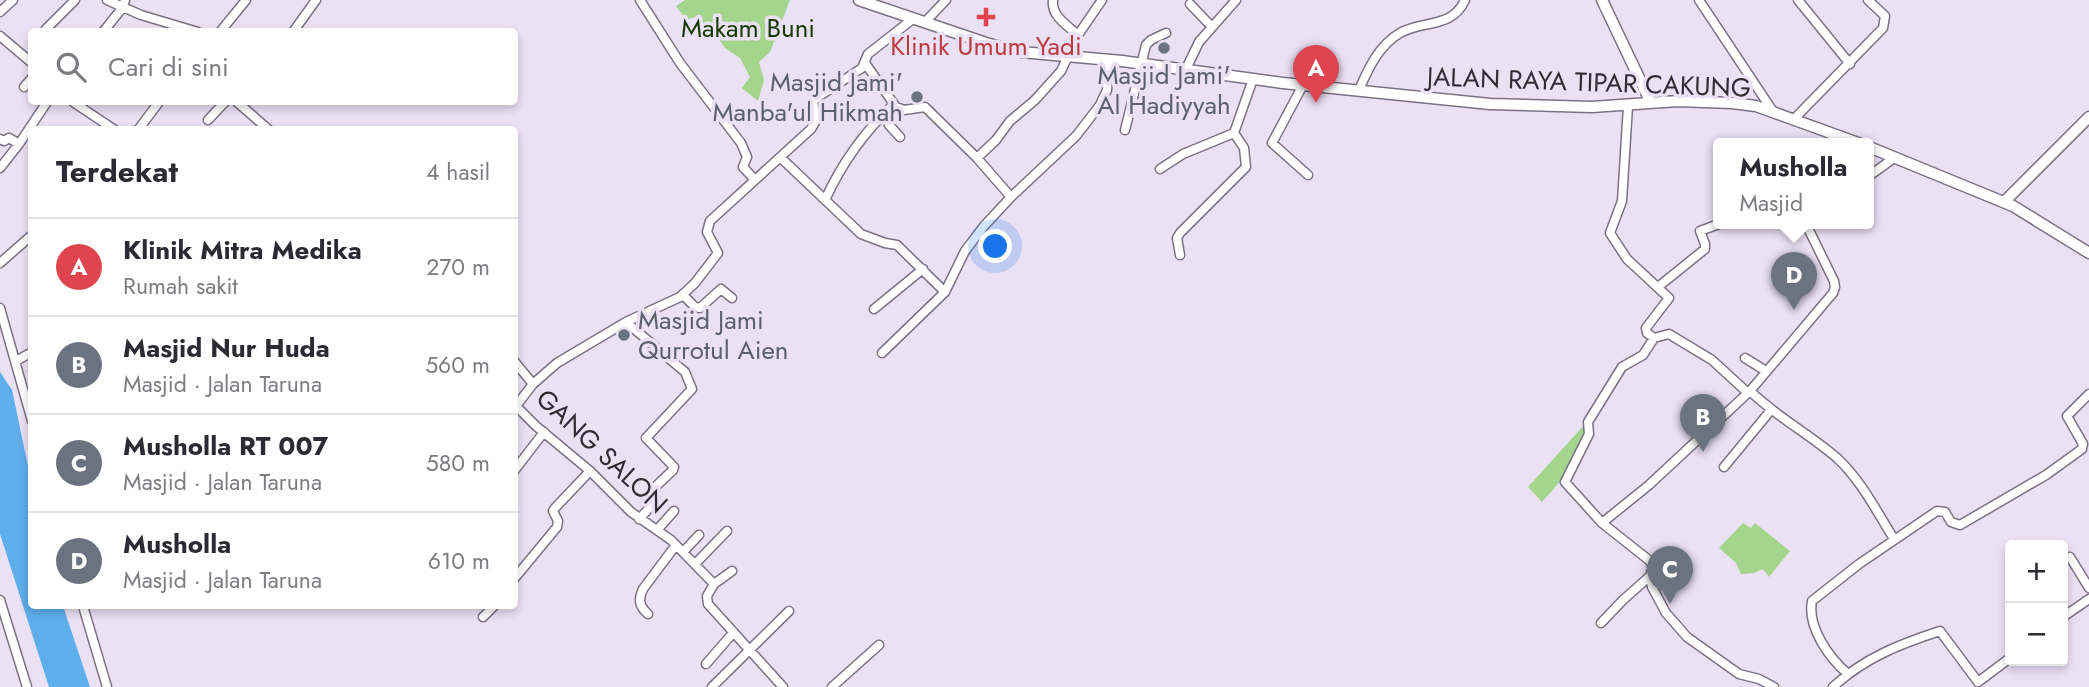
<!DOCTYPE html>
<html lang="id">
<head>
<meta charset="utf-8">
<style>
  body { margin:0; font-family:Jost,sans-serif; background:#f7f7f7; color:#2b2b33 }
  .controls { position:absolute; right:21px; bottom:21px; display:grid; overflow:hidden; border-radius:7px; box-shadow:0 4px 10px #0003 }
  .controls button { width:63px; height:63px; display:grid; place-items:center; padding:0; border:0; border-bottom:2px solid #e1e1e2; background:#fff; color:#2b2b33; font:35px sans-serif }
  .you { position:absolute; left:996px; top:247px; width:24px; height:24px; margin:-18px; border:5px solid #fff; border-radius:50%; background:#1a73e8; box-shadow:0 0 0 10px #1a73e833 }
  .badge { display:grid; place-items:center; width:46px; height:46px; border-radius:50%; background:#a26827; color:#fff; font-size:23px; font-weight:700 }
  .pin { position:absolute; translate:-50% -58px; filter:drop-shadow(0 2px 4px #0008) }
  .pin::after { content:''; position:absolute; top:37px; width:24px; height:21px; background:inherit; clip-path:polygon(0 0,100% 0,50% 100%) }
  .popup { position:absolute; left:1713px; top:138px; width:161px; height:91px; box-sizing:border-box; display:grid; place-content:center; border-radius:7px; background:#fff; filter:drop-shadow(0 2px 5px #0005); font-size:23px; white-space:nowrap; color:#7c7c81 }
  .popup b { font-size:26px; color:#2b2b33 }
  .popup::after { content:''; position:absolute; left:50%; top:100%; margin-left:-14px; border:14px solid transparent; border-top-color:#fff }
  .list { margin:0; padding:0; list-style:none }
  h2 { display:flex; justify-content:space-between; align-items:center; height:91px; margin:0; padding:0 28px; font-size:30px }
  h2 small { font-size:23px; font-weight:400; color:#7c7c81 }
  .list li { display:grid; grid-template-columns:46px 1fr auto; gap:21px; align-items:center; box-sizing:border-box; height:98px; padding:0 28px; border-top:2px solid #e1e1e2 }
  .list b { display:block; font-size:26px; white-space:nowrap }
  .list p { margin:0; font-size:23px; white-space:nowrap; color:#7c7c81 }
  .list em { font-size:23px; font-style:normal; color:#7c7c81 }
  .icon { flex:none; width:38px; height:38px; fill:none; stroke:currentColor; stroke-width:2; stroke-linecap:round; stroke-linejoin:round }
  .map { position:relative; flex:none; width:2089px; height:687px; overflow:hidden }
  .search { position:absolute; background:#fff; box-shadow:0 4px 10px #0003; left:28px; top:28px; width:490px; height:77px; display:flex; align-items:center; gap:18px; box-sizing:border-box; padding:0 24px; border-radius:7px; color:#7c7c81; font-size:26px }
  .panel { position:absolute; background:#fff; box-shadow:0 4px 10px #0003; left:28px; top:126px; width:490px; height:483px; border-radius:7px }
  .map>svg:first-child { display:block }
</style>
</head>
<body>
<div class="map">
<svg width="2089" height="687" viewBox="0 0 2089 687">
  <rect width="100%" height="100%" fill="#eae1f5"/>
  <path fill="#a3d58d" d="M 685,0 L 790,0 L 770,52 L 759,62 L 764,80 L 758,101 L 742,88 L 750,77 L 740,58 L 725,48 L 717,36 L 710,36 L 698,16 L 686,20 L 676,6 Z
    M 1585,424 C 1588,450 1559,484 1542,502 L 1528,487 Z
    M 1743,523 L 1751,528 L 1755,523 L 1790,551 L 1769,577 L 1763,569 L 1754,573 L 1741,574 L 1736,563 L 1719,548 Z"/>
  <path fill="#5eaeec" d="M 0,372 L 12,390 L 31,480 L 32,606 L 63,606 L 90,687 L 49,687 L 0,534 Z"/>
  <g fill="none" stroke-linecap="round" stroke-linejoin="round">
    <g stroke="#7a7284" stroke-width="11">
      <path id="minor" d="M 107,0 L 141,15 L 198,32
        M 640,0 L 680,63 L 741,143 L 747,157 L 743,167 L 755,180
        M 1053,0 C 1051,16 1067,25 1078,35
        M 1699,0 L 1774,113
        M 1798,0 L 1850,64
        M 1190,4 L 1212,27
        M 0,12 L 13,0
        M 926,21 L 946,0
        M 46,29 L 75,0
        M 103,32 L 123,7 L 125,0
        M 220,32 L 246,0
        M 293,32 L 316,0
        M 0,36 L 32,63
        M 865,63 L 896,107 L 904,110 L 925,107 L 977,158 L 1011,197
        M 1186,69 L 1199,42 L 1236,0
        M 1303,85 L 1272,143 L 1308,175
        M 24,87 L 32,78
        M 1359,90 C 1368,69 1379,45 1400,33 C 1422,20 1452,29 1465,0
        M 73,102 L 115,130
        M 237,102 L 269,130
        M 885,111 L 889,125 L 900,137
        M 1794,119 L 1883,28 L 1885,16 L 1868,0
        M 208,120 L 225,102
        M 138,130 L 159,102
        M 1125,130 L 1146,45 L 1151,40 L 1166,33
        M 1234,133 L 1253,79
        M 0,139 L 4,141 L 9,138 L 19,144
        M 1833,144 L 1842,136
        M 781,158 L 861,234 L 885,243 L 897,245 L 945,292
        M 977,158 L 996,140 L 1010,121 L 1035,100 L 1061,71 L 1078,35 L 1102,0
        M 0,168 L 19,144 L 47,102
        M 1160,169 L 1183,154 L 1234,133
        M 1869,176 L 1894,158
        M 825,200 C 841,165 865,131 893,105
        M 1180,255 L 1177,238 L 1180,233 L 1246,167 L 1244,148 L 1234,133
        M 0,263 L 32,235
        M 1658,287 L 1705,249 L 1705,244 L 1700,231 L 1719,224
        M 683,295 L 695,307 L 700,308 L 721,289 L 732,298
        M 0,308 L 32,421
        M 874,309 L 923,269
        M 626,322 L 685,372 L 692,389 L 646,438 L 674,467 L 673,470 L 653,489 L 656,501 L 639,519
        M 1654,338 L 1669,334 L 1712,360 L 1748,393
        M 882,353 L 945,292 L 965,251 L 984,226 L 1011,197 L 1076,136 L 1100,105 L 1107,90 L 1109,60
        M 1745,358 L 1766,371
        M 16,361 L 32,352
        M 514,361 L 533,384
        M 1750,391 C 1777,417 1809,434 1837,458 C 1861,480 1877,512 1894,539
        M 1724,467 L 1771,410
        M 514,471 L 544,432
        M 1602,523 L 1565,482 L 1589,434 L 1588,422 L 1622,367 L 1643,355 L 1654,338 L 1647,333 L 1646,328 L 1669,298 L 1627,259 L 1610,233 L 1622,201 L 1628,106
        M 657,530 L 674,511
        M 683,552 L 699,535
        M 2070,557 L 2089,588
        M 695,564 L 727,531
        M 514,579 L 557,527 L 558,521 L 553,511 L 555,508 L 590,471
        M 714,584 L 732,571
        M 0,600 L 27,687
        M 83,606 L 107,687
        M 648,614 C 639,606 638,600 643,589 L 676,545
        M 483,617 L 494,606
        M 2063,617 L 2089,599
        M 1601,623 L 1623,600 L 1650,576
        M 706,664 L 733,633
        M 1848,674 C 1829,658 1807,627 1812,601 L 1859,564 L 1937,511 L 1945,512 L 1951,522 L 1960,525 L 2046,475 L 2082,449 L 2083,444 L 2067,416 L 2089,394
        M 712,687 L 789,611
        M 783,687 L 708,604 L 707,596 L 714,584 L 671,540 L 631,512 L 590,471 L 536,426 L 516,406 L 533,384 L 557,363 L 626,322 L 680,297 L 695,283 L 718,253 L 707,232 L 710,221 L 811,129 L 817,119 L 813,103 L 815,99 L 862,68 L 868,54 L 914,18
        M 832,687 L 879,645
        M 1774,687 L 1759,679 L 1739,674 L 1687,637 L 1666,613 L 1652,587 L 1650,576 L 1653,568 L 1650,561 L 1602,523 L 1649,485 L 1750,391 L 1833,293 L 1835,287 L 1834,281 L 1806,224
        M 1833,687 C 1864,658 1900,644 1940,631 L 1978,682 L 2010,658"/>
    </g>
    <g stroke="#7a7284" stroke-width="13">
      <path id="tertiary" d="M 859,0 L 986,43 L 1021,52 L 1122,61 L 1283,83 L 1490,104 L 1592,107 L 1678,101 L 1732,103 L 1756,106 L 1861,144
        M 1602,0 L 1651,103
        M 1869,147 L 2013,206 L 2089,253
        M 2004,202 L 2089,117"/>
    </g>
    <use href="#minor" stroke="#fff" stroke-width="8"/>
    <use href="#tertiary" stroke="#fff" stroke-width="10"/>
  </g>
  <path fill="#e0444e" stroke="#eae1f5" stroke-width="2.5" d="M982.5 6.5h7v7h7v7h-7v7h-7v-7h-7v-7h7z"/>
  <g fill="#6b7280" stroke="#eae1f5" stroke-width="2.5">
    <circle cx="1164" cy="48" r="7"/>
    <circle cx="917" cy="97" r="7"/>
    <circle cx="624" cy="335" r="7"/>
  </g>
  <g text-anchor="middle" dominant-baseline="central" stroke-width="7" stroke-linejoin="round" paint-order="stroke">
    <g font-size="26" fill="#163901" stroke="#eae1f5">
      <text x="748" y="28">Makam Buni</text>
    </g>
    <g font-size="26" fill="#be3a42" stroke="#eae1f5">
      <text x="986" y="46">Klinik Umum Yadi</text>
    </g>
    <g font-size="26" fill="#5b616d" stroke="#eae1f5">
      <text x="1164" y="75">Masjid Jami'<tspan x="1164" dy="30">Al Hadiyyah</tspan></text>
      <text x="903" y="82" text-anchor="end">Masjid Jami'<tspan x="903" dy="30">Manba'ul Hikmah</tspan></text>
      <text x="638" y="320" text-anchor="start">Masjid Jami<tspan x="638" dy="30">Qurrotul Aien</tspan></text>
    </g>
    <g font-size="26" fill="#302d34" stroke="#eae1f5">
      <text transform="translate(1589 82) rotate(2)">JALAN RAYA TIPAR CAKUNG</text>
      <text transform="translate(602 451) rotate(43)">GANG SALON</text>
    </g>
  </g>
</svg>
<div class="controls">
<button>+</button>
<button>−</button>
</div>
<div class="you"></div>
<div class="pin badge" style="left:1316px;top:103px;background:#e0444e">A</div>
<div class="pin badge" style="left:1703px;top:452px;background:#6b7280">B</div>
<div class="pin badge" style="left:1670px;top:604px;background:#6b7280">C</div>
<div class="pin badge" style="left:1794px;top:310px;background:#6b7280">D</div>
<div class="popup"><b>Musholla</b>Masjid</div>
<div class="search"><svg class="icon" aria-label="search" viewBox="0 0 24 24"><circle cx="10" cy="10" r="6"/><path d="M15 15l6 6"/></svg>Cari di sini</div>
<section class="panel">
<h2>Terdekat<small>4 hasil</small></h2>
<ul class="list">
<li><span class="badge" style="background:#e0444e">A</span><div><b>Klinik Mitra Medika</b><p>Rumah sakit</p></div><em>270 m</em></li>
<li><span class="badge" style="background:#6b7280">B</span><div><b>Masjid Nur Huda</b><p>Masjid · Jalan Taruna</p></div><em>560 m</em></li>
<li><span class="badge" style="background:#6b7280">C</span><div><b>Musholla RT 007</b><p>Masjid · Jalan Taruna</p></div><em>580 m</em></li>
<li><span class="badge" style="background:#6b7280">D</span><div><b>Musholla</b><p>Masjid · Jalan Taruna</p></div><em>610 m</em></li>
</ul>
</section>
</div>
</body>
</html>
